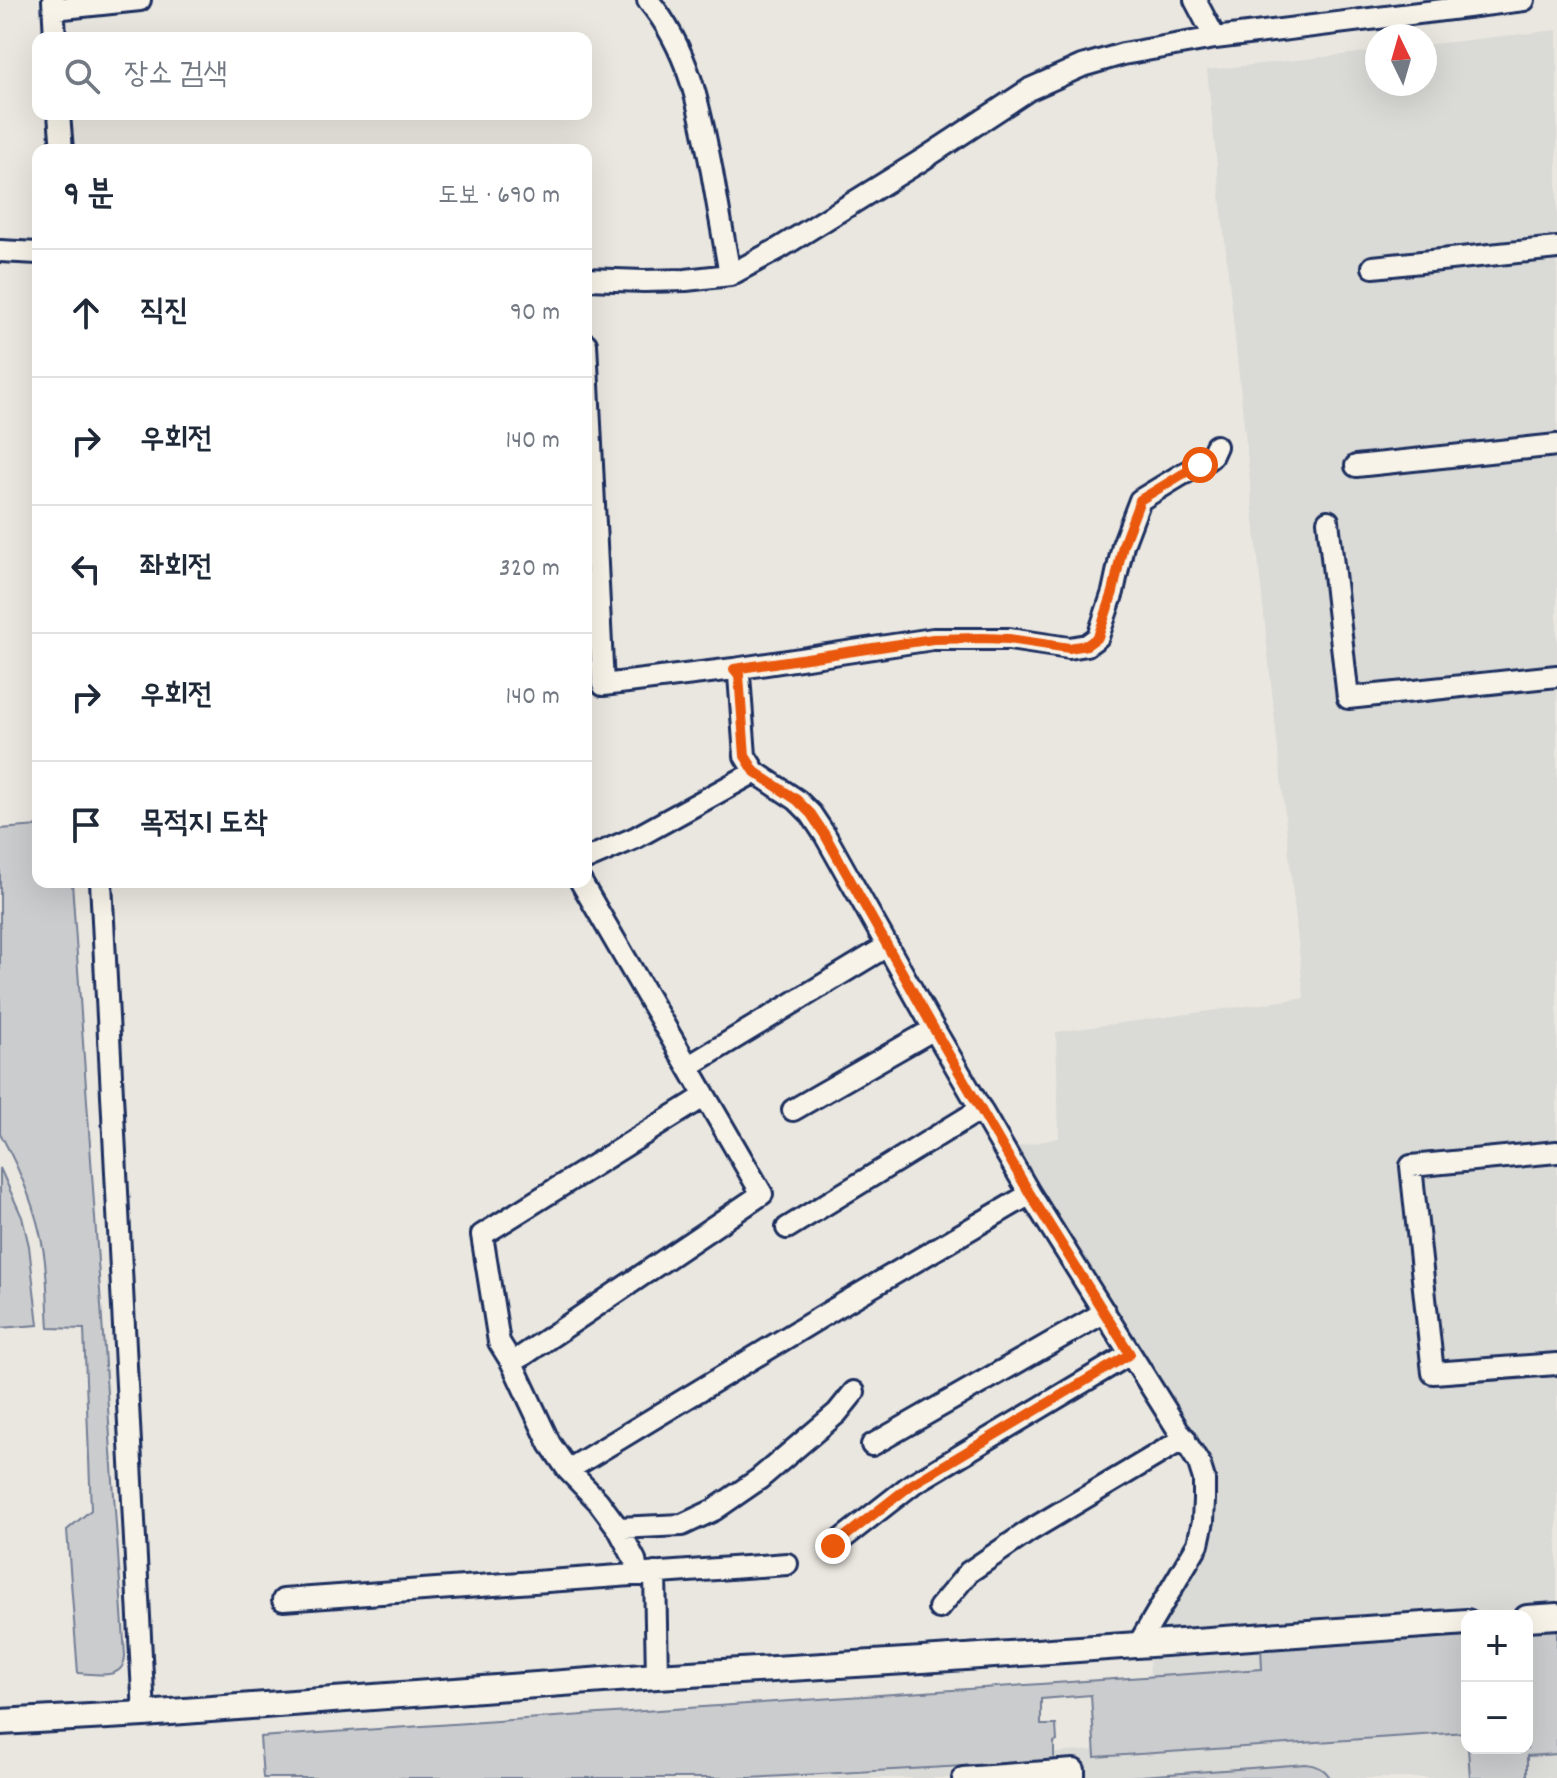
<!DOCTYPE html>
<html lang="ko">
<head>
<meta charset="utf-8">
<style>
  body { margin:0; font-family:Dekko,"Poor Story",sans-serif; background:#f2f2f3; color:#1f2937 }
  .controls { position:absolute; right:24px; bottom:24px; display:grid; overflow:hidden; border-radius:16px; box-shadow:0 8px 32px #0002 }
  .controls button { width:72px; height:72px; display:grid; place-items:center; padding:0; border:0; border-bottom:2px solid #e0e1e3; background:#fff; color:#1f2937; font:40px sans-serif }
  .compass { position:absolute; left:1365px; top:24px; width:72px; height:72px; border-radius:50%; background:#fff; box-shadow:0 8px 32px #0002; rotate:355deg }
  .stop { position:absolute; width:24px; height:24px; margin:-18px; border:6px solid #ea580c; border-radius:50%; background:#fff }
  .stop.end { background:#ea580c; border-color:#fff; box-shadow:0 2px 8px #0008 }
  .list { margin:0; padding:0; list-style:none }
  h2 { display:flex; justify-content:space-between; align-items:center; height:104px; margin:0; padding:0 32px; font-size:34px }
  h2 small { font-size:26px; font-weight:400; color:#747a83 }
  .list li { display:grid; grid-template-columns:52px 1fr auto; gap:24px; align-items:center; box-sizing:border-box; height:128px; padding:0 32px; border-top:2px solid #e0e1e3 }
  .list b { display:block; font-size:30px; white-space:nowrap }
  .list em { font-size:26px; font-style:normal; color:#747a83 }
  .icon { flex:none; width:44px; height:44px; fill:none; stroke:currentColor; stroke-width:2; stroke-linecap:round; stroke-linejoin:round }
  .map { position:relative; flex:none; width:1557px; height:1778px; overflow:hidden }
  .search { position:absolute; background:#fff; box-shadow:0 8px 32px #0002; left:32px; top:32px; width:560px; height:88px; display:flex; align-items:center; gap:20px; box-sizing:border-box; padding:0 28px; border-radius:16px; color:#747a83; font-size:30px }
  .panel { position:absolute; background:#fff; box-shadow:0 8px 32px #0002; left:32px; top:144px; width:560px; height:744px; border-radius:16px }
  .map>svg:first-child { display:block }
</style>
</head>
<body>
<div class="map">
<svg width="1557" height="1778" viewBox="0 0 1557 1778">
  <rect width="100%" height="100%" fill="#eae7e0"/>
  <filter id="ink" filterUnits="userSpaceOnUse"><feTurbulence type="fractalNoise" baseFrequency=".0125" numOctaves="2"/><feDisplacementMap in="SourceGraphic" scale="16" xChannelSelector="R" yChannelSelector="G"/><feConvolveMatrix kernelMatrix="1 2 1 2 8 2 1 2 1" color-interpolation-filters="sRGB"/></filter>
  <g filter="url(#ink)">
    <path fill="#dadad6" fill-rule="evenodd" d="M 1557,30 L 1557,1778 L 712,1778 L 1151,1746 L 1149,1638 L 1192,1575 L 1204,1543 L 1203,1453 L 1015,1147 L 1059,1138 L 1056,1032 L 1304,998 L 1207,70 L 1377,51 L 1377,84 L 1425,84 L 1425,45 ZM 1467,1616 L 1527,1616 L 1527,1748 L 1467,1748 Z"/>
    <path fill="#cbcccd" stroke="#737e96" stroke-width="2" d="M 38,826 L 38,882 L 72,882 L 125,1656 C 124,1681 96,1674 78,1673 L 67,1530 L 91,1510 L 84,1329 L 49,1328 C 47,1302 48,1274 43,1248 C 36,1208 19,1168 0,1133 L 0,829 Z
      M 0,1168 L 22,1217 L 29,1246 L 38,1325 L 0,1328 Z
      M 1557,1627 L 1557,1754 L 1527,1756 L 1527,1778 L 1470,1778 L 1468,1748 L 1527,1748 L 1527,1629 Z
      M 1467,1633 L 1467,1732 L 1095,1757 L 1091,1695 L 1041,1699 L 1041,1725 L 1056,1725 L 1057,1741 L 1054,1742 L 1054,1761 L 749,1778 L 263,1778 L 260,1737 L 1262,1669 L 1261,1646 Z
      M 1306,1764 C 1316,1765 1325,1768 1330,1778 L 1115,1778 Z"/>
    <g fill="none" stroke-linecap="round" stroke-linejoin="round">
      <g stroke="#1b2f5e" stroke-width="26">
        <path id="minor" d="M 53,0 L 55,38
          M 648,0 C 690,51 700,109 712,172 C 718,206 724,241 730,275
          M 1195,0 L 1215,38
          M 54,9 L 140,0
          M 59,114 L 62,150
          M 0,251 L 38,253
          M 1373,267 L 1557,248
          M 586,279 L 644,281 L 686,280 L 730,275 L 778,249 L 922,160 L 1030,89 L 1082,66 L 1123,54 L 1215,38 L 1524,0
          M 586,344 L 603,685 L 734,669 L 739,675 L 745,756 L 755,772 L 797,800 L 811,814 L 825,835 L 934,1029 L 1030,1194 L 1199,1463 L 1204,1479 L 1204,1500 L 1203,1521 L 1198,1544 L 1138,1645
          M 1356,466 L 1557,445
          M 1328,521 L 1348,698 L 1557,676
          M 734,669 L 933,639 L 1009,639 L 1069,648 L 1087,645 L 1098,637 L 1113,592 L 1123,545 L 1140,500 L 1181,475 L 1200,465 L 1211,457 L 1216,446
          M 586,859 L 635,838 L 755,772
          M 101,882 L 144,1714
          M 689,1066 L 887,946
          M 705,1096 L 482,1235 L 499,1342 L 512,1363 L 550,1444 L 568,1470 L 598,1501 L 618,1528 L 682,1525 L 714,1510 L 759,1479 L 837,1413 L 854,1392
          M 793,1110 L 934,1029
          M 1557,1152 L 1411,1166 L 1433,1373 L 1557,1364
          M 787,1228 L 981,1109
          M 512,1363 L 762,1194 L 581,882
          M 872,1445 L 1105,1312
          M 568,1470 L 834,1309 L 1030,1194
          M 618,1528 L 635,1560 L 637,1574
          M 833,1546 L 911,1485 L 1130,1354
          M 655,1573 L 657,1676
          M 283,1600 L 787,1564
          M 939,1608 L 969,1572 L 1029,1531 L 1185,1438
          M 963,1778 L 1074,1770 L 1074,1778"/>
      </g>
      <g stroke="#1b2f5e" stroke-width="30">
        <path id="major" d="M 1527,1618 L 1557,1616
          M 0,1722 L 144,1714 L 657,1676 L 922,1660 L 1467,1622"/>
      </g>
      <use href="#minor" stroke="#f7f3e8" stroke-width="20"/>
      <use href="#major" stroke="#f7f3e8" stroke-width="24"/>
    </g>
  </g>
  <g fill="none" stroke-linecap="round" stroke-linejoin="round" filter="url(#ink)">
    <path stroke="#ea580c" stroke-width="10" d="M 833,1546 L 911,1485 L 1130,1354 L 1030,1194 L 934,1029 L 825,835 L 811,814 L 797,800 L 755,772 L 745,756 L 739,675 L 734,669 L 933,639 L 982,638 L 1009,639 L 1069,648 L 1087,645 L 1098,637 L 1113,592 L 1123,545 L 1140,500 L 1181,475 L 1200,465"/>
  </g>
</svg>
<div class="controls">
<button>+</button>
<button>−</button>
</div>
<svg class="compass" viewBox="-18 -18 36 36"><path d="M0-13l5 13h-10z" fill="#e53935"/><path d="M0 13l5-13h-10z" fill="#747a83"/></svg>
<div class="stop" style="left:1200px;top:465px"></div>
<div class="stop end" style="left:833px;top:1546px"></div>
<div class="search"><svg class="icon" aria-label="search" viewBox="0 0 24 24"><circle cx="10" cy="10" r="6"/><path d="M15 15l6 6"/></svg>장소 검색</div>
<section class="panel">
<h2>9 분<small>도보 · 690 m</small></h2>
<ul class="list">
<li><svg class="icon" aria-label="ahead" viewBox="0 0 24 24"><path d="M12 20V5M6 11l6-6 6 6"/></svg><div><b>직진</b></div><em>90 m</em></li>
<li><svg class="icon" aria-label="right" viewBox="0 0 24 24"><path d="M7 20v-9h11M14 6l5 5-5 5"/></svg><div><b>우회전</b></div><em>140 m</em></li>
<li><svg class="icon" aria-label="left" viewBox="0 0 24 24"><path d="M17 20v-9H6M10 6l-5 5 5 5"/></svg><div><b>좌회전</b></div><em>320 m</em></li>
<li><svg class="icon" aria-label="right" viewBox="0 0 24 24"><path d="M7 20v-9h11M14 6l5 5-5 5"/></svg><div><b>우회전</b></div><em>140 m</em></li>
<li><svg class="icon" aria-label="arrive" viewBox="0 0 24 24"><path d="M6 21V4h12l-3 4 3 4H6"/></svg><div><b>목적지 도착</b></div></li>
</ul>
</section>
</div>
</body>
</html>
